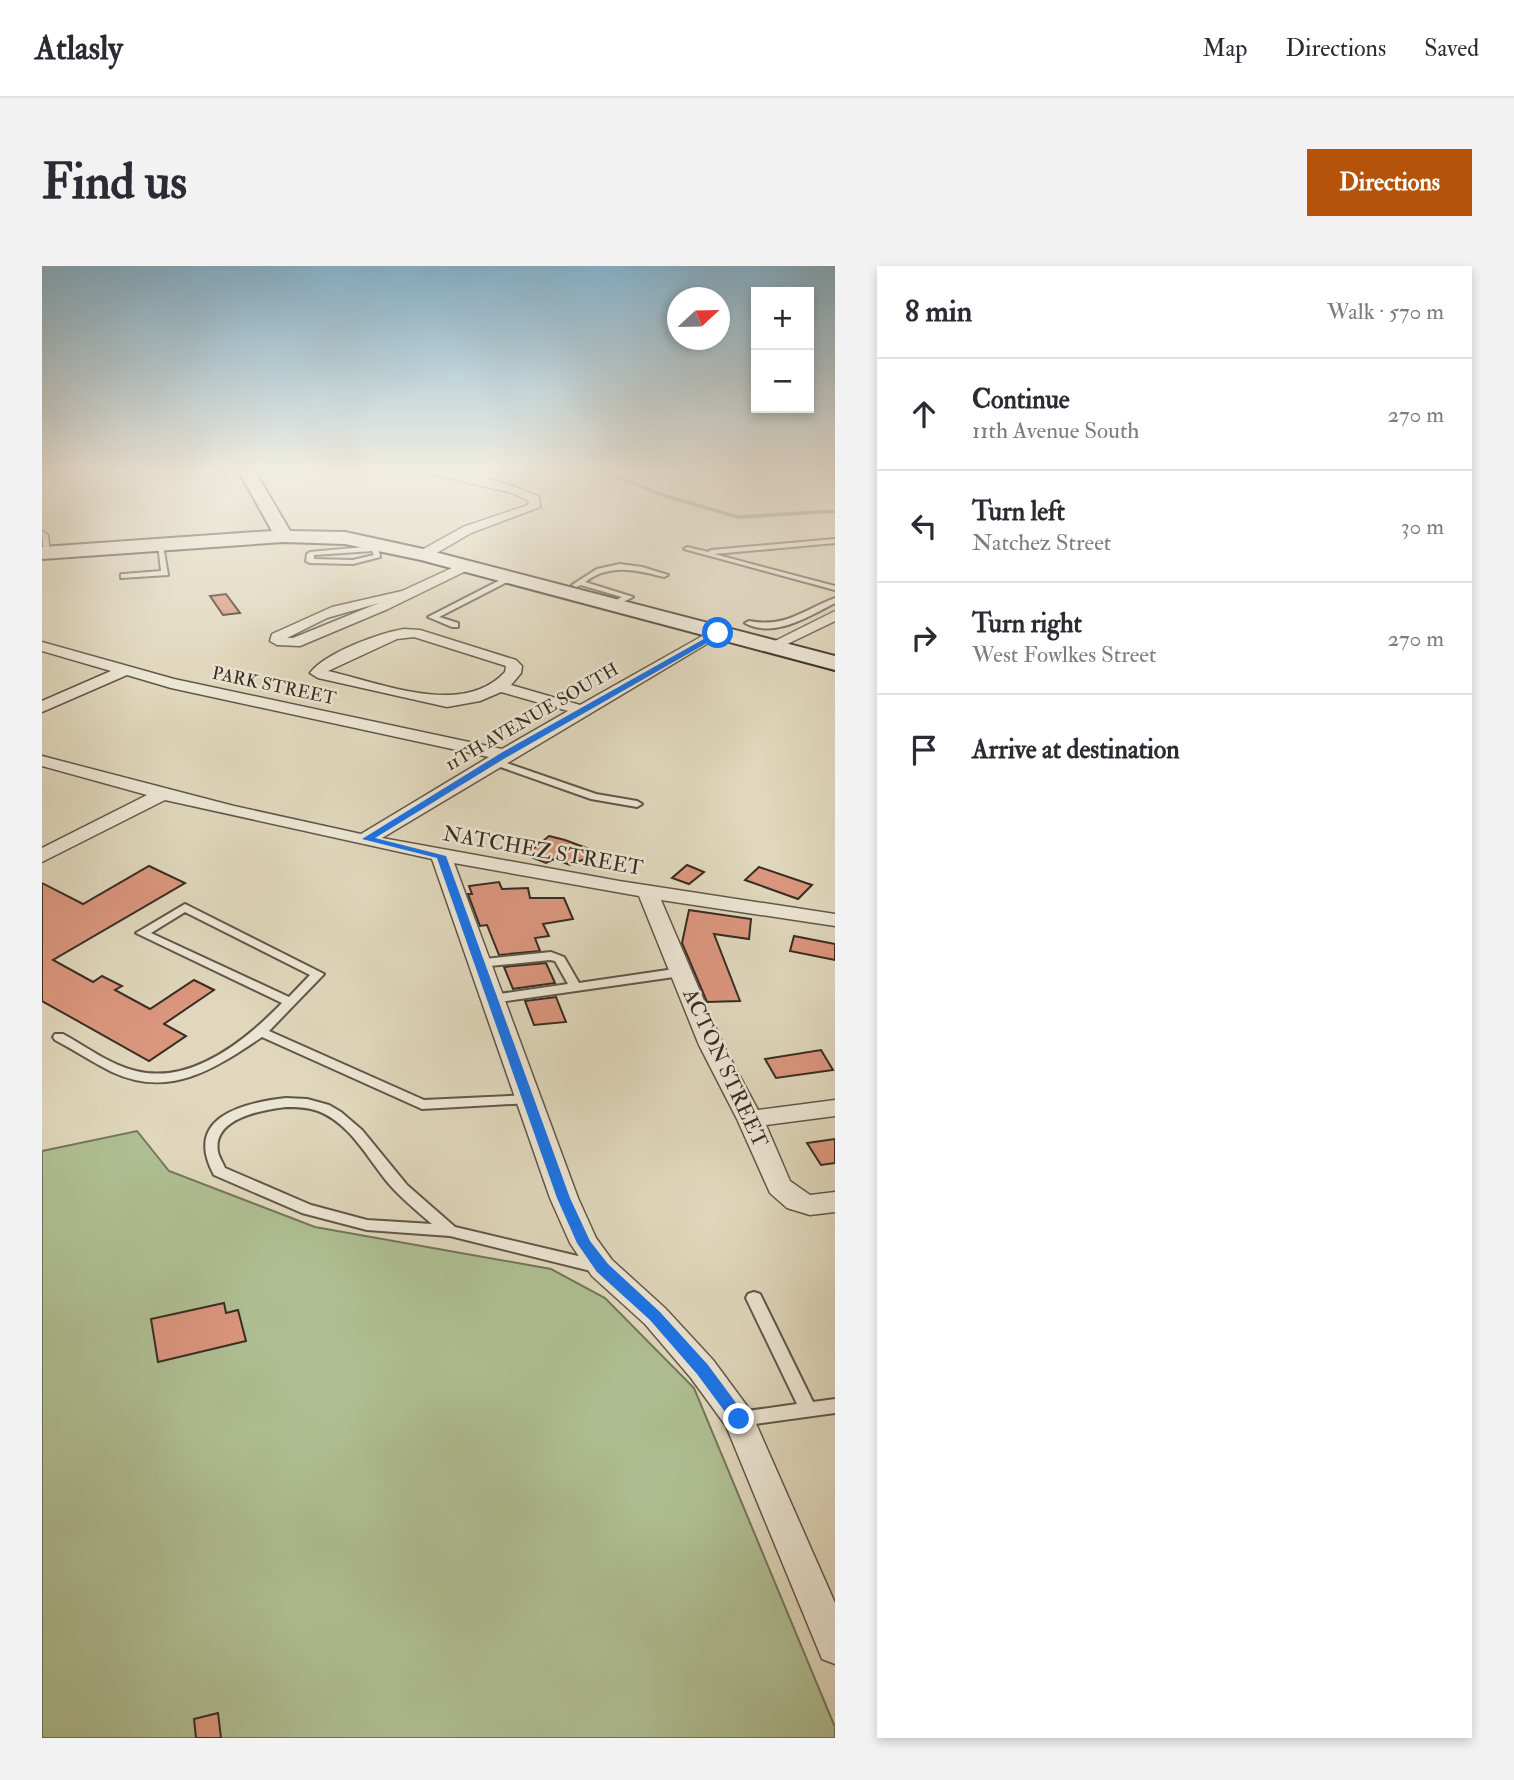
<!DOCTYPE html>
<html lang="en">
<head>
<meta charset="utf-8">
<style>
  body { margin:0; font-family:"IM FELL Double Pica",serif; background:#f2f2f3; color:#2b2b33 }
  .controls { position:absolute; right:21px; top:21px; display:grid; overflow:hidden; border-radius:0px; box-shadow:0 4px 10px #0003 }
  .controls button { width:63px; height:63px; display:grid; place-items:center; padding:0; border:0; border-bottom:2px solid #e1e1e2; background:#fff; color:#2b2b33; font:35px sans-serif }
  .compass { position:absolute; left:625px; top:21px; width:63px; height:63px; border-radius:50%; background:#fff; box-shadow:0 4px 10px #0003; rotate:68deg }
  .stop { position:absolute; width:21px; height:21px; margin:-16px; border:5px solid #1a73e8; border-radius:50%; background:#fff }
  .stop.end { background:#1a73e8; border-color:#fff; box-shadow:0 2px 7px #0008 }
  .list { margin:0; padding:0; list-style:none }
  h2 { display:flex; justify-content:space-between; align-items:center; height:91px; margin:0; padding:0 28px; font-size:30px }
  h2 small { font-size:23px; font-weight:400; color:#7c7c81 }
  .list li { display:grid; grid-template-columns:46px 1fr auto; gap:21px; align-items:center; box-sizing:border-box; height:112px; padding:0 28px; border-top:2px solid #e1e1e2 }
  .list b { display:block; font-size:26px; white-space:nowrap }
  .list p { margin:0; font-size:23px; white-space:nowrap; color:#7c7c81 }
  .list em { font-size:23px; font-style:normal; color:#7c7c81 }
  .icon { flex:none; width:38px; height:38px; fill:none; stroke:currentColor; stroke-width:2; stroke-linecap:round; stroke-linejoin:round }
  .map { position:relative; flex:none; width:793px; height:1472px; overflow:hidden; border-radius:0px }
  header { display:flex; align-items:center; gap:42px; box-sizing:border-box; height:98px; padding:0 35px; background:#fff; border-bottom:2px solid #e1e1e2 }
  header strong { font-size:33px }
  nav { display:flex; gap:38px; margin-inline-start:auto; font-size:24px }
  .intro { display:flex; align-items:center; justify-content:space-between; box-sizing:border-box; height:168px; padding:0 42px }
  h1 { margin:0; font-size:49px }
  .button { padding:18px 32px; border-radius:0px; background:#b45309; color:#fff; font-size:24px; font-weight:700 }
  main { display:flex; gap:42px; padding:0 42px }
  aside { flex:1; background:#fff; border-radius:0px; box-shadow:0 4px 10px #0003 }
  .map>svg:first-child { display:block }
</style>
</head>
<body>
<header>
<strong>Atlasly</strong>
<nav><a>Map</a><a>Directions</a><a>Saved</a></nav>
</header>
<div class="intro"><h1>Find us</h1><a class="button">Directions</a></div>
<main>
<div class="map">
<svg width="793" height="1472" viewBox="0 0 793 1472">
  <rect width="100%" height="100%" fill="#e0d7bc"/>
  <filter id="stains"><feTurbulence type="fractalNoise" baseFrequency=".00286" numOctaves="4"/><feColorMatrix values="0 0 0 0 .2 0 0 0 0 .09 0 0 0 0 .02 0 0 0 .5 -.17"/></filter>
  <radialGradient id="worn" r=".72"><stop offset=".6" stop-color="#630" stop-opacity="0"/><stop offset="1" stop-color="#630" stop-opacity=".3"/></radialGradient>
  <path fill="#afbf93" stroke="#73765b" stroke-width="2" d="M 95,865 L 127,905 L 273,961 L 509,1003 L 563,1032 L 652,1122 L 793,1461 L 793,1472 L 0,1472 L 0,885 Z"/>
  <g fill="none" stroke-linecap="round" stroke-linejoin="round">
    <path stroke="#6f8178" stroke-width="3.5" d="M 554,202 L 617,228 L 696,251 L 793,245"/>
  </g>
  <path fill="#db967e" stroke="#372c23" stroke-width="2" d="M 184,328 L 198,347 L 181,349 L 168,330 Z
    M 507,570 L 523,574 L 558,587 L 528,599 L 512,593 L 504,597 L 484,589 Z
    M 645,599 L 662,606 L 647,618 L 630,612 Z
    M 107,600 L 143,617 L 11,694 L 51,716 L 60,710 L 80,720 L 73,724 L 108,743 L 152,714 L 172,724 L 122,758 L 144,770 L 107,795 L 0,735 L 0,617 L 41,638 Z
    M 717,601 L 770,619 L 756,633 L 703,614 Z
    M 457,616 L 460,623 L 486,622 L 488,632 L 522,632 L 531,653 L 501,658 L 507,670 L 493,672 L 498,685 L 457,689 L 445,659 L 438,660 L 426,628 L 430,628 L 427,620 Z
    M 647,644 L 709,653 L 707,673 L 672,668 L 698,735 L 665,736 L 640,677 Z
    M 752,670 L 793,678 L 793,694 L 748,685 Z
    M 504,697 L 513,717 L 477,722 L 471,723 L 462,701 Z
    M 514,731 L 524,756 L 492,759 L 483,735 Z
    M 779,784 L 791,804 L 734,812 L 723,793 Z
    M 793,873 L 793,897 L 779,899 L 765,877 Z
    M 182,1037 L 184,1047 L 196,1044 L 204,1075 L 116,1096 L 109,1053 Z
    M 176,1447 L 179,1472 L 154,1472 L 152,1453 Z"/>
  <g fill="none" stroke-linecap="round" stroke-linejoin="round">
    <g stroke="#615749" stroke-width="4">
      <path id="lane" d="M 793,273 L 793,277 L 672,288 L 793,320 L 793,324 L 642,283 L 645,281 L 666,286 L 669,284 Z
        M 116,278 L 121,279 L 126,309 L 79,312 L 79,308 L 82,308 L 119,305 Z
        M 322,281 L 340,281 L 343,283 L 337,285 L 338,291 L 311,298 L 268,297 L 264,295 L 265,288 L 268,286 ZM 330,285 L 332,289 L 311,294 L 272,293 L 272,289 Z
        M 578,298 L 600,301 L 626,309 L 622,311 C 594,304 568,297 543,316 L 591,331 L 571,341 L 567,339 L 568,337 L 580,331 L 539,319 L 534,321 L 530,319 L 555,303 Z
        M 466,310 L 473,312 L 397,351 L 416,357 L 416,361 L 410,361 L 386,351 Z
        M 793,332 L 793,337 C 767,350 732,373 703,357 L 707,355 C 744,362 761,344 793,332 Z
        M 453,493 L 554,528 L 595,535 L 600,538 L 595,541 L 549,533 L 450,498 L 450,494 Z
        M 143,638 L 282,708 L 227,765 L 382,834 L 487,829 L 494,833 L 487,837 L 380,843 L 220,771 C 172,803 128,833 70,806 C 50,796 32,784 13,774 L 11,771 L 13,768 L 21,768 C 45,781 68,799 94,805 C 150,819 204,774 240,737 L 94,667 ZM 143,646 L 268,709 L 247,731 L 109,667 Z
        M 509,686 L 522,691 L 537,717 L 639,702 L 645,706 L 639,710 L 450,737 L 446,736 L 444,733 L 446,730 L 450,729 L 526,718 L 513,695 L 508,694 L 438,701 L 434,700 L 432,697 L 434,694 Z
        M 244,832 L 265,833 L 287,839 L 299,846 L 320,864 L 365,919 L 413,961 L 557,995 L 562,997 L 565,1001 L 562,1005 L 557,1007 L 408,970 L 325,964 L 260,947 L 172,909 C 141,852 199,837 244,832 ZM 244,841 C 254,841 265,841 276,845 C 308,857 326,893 347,918 C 360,933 375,945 390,958 L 325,954 L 269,939 L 183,902 C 181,897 177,891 176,886 C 170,852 220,844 244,841 Z
        M 712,1026 L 718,1028 L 720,1032 L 771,1136 L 793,1133 L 793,1147 L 698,1160 L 692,1158 L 689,1153 L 692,1148 L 698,1146 L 755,1138 L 704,1032 L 706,1028 Z"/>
    </g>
    <g stroke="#615749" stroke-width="3">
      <path id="street" d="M 362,202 C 400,200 464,214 497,231 L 498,241 L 429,267 L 386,292 L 376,292 L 376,286 L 421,261 L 486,239 L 487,235 L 470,227 Z
        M 783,202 L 793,202 L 793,208 Z
        M 0,265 L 6,269 L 8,286 L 2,290 Z
        M 423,296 L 430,300 L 428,303 L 346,343 L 258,380 L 235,379 L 228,375 L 230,368 L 290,341 L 360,325 ZM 337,337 L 251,372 L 245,372 L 285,352 Z
        M 793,345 L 793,355 L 735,383 L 730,384 L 723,380 Z
        M 362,363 L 378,364 L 474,394 L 480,400 L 479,407 L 469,419 L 538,439 L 671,364 L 681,364 L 683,367 L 340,572 L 577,615 L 793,648 L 793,660 L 619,634 L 681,779 L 716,844 L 793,834 L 793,850 L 724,859 L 748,915 L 768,929 L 793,926 L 793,946 L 768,949 L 745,942 L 728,927 L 695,853 L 657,779 L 597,630 L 412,597 L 536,932 L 554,972 L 570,994 L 623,1042 L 671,1094 L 708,1144 L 793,1337 L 793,1398 L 780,1393 L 684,1160 L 649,1112 L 603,1058 L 550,1010 L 528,977 L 508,932 L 390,593 L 123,534 L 0,596 L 0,582 L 105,529 L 0,500 L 0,490 L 192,540 L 319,568 L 447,491 L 129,422 L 85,409 L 0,446 L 0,435 L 69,405 L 0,385 L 0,376 L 132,413 L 460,483 L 526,445 L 459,426 L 438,435 L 405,441 L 276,412 L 268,407 C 283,387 337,367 362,363 ZM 372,371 L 464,400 L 463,406 C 420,452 340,417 286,405 L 355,373 Z"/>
    </g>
    <g stroke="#372c23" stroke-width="4">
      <path id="secondary" d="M 195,202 L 211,202 L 248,265 L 303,266 L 381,283 L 793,390 L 793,404 L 379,294 L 303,278 L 242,276 L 0,293 L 0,281 L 230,265 Z"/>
    </g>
    <use href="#lane" fill="#ebe5d3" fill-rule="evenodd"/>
    <use href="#street" fill="#ebe5d3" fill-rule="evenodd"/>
    <use href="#secondary" fill="#ebe5d3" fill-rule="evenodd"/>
  </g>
  <linearGradient id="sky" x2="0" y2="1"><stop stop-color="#86b6d2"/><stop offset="0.5" stop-color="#f1ede1"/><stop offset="1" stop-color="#f1ede1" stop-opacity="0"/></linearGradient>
  <rect width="793" height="408" fill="url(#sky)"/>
  <path fill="#1a73e8" d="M 676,365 L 679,369 L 465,491 L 333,572 L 404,590 L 528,932 L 548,975 L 566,998 L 618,1046 L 666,1099 L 703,1149 L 705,1153 L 697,1160 L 692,1158 L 655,1108 L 608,1054 L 555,1006 L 535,977 L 515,932 L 395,592 L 320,573 L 459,487 Z"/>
  <g text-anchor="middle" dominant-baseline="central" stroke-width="5" stroke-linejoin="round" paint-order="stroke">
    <g font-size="18" fill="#372c23" stroke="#ebe5d3">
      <text transform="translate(232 420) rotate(12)">PARK STREET</text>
      <text transform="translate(490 451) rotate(-30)">11TH AVENUE SOUTH</text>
    </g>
    <g font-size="21" fill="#372c23" stroke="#ebe5d3">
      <text transform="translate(501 585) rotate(10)">NATCHEZ STREET</text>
      <text transform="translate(683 802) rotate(65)">ACTON STREET</text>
    </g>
  </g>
  <rect width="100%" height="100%" filter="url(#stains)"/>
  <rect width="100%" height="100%" fill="url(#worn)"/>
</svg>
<div class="controls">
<button>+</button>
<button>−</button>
</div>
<svg class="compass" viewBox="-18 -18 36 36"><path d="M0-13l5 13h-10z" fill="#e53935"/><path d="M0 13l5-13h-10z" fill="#7c7c81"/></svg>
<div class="stop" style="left:676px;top:367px"></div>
<div class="stop end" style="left:697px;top:1153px"></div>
</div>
<aside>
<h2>8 min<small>Walk · 570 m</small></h2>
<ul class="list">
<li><svg class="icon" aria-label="ahead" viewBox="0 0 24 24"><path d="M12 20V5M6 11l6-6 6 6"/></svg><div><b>Continue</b><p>11th Avenue South</p></div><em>270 m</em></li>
<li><svg class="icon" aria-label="left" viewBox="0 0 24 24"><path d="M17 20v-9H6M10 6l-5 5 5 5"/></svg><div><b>Turn left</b><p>Natchez Street</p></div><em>30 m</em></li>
<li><svg class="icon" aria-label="right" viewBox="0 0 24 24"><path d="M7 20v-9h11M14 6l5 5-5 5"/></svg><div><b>Turn right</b><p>West Fowlkes Street</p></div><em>270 m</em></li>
<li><svg class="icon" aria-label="arrive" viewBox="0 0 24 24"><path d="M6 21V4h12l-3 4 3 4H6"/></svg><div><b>Arrive at destination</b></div></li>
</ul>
</aside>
</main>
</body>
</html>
